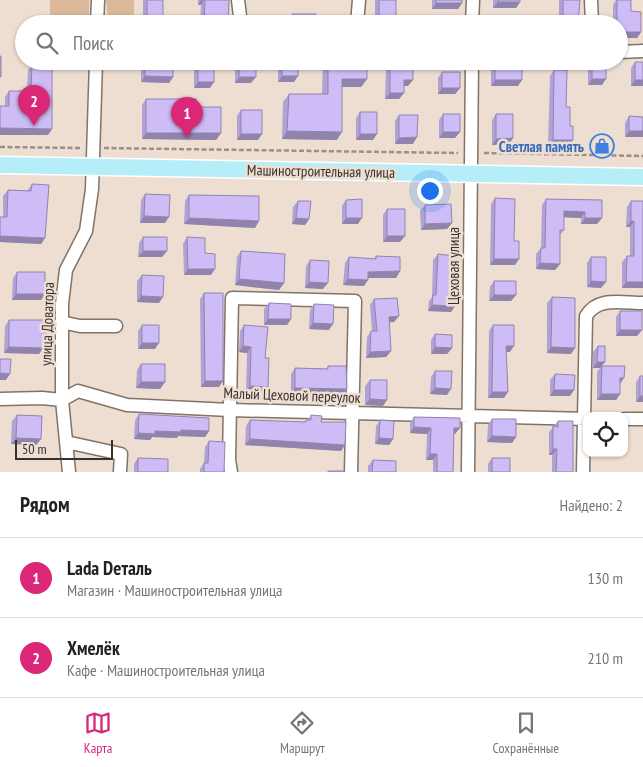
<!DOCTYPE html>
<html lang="ru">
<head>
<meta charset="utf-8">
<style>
  body { margin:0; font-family:"PT Sans Narrow",sans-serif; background:#f6f6f6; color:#222 }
  .controls { position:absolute; right:15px; bottom:15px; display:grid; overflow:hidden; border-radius:10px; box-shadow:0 1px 4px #0004 }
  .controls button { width:45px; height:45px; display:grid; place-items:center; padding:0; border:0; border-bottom:1px solid #e0e0e0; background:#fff; color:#222; font:25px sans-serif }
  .scale { position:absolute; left:15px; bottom:12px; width:98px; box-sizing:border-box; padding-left:5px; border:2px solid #37312d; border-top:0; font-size:14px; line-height:18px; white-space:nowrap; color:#37312d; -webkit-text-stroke:4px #eeded2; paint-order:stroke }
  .you { position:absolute; left:429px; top:190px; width:18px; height:18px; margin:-12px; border:4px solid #fff; border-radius:50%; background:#1a73e8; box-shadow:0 0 0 8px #1a73e833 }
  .badge { display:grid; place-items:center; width:32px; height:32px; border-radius:50%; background:#db2777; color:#fff; font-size:16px; font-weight:700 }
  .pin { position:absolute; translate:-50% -41px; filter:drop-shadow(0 1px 2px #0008) }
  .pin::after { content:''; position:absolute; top:26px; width:18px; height:15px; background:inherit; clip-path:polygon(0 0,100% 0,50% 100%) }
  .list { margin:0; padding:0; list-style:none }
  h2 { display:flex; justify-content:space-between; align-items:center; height:65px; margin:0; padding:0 20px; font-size:21px }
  h2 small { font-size:16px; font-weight:400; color:#767676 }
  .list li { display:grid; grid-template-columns:32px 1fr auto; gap:15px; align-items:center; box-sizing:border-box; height:80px; padding:0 20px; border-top:1px solid #e0e0e0 }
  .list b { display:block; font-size:19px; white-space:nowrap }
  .list p { margin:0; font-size:16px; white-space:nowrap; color:#767676 }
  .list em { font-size:16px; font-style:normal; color:#767676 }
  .icon { flex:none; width:28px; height:28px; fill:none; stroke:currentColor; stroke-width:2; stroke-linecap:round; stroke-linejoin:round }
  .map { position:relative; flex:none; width:643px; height:472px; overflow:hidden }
  .search { position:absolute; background:#fff; box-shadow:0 1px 4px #0004; left:15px; right:15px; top:15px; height:55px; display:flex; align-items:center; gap:12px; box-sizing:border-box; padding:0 18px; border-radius:28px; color:#767676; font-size:19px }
  .sheet { height:225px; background:#fff }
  nav { display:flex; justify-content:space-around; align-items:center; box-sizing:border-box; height:70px; border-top:1px solid #e0e0e0; background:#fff; font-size:14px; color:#767676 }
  nav a { display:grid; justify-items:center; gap:2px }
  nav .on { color:#db2777 }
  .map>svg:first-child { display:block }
</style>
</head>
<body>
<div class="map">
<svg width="643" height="472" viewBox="0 0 643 472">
  <rect width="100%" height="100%" fill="#eeded2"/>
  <path fill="#dcb89a" d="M 50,0 L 89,0 L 89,24 L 50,24 Z
    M 106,0 L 134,0 L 134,19 L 108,19 Z"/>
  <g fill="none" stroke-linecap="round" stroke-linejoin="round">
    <g stroke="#807368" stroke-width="15">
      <path id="minor" d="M 238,0 L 241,24
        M 591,0 L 592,24
        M 97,24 L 98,0
        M 357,24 L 359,0
        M 472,24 L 473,0
        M 619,52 L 643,51
        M 61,322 L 80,326 L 116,326
        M 0,399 L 42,398 L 62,400 L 78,391 L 127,405 L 230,410 L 587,419
        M 624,419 L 643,419
        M 66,442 L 121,454 L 120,472
        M 69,472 L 62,400 L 62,304 L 66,270 L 86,231 L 92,189 L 96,61
        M 231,472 L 229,460 L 232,298 L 355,301 L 351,472
        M 468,472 L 472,61
        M 583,472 L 586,316 C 598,296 622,303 643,303"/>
    </g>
    <g stroke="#fff" stroke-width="19">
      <path id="major" d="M 0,165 L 643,177"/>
    </g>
    <path stroke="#9a8e86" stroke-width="2.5" stroke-dasharray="5 2.5" stroke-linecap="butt" d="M 0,147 L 81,148
      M 104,148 L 458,153
      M 484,153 L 643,156"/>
    <use href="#minor" stroke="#fff" stroke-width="12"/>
    <use href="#major" stroke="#b5eef9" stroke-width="16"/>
  </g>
  <path fill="#b0a2d4" d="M 143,0 L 163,0 L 163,19 L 171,24 L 143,24 Z
    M 198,0 L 229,0 L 228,24 L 200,24 L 201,5 L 198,5 Z
    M 375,0 L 396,0 L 396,18 L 411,24 L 375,24 Z
    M 432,0 L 462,0 L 462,3 L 458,9 L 432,9 Z
    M 493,0 L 520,0 L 520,2 L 516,8 L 493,8 Z
    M 559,0 L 580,0 L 578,24 L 557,24 L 557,23 L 559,23 Z
    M 616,0 L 631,0 L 631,11 L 641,32 L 637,38 L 619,38 L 619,24 L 613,24 L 613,5 Z
    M 292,14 L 316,24 L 288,24 L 288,20 Z
    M 141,61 L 173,61 L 173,77 L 169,83 L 141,82 Z
    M 235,61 L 256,61 L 251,83 L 235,83 Z
    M 278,61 L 298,61 L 294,82 L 278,82 Z
    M 323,61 L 367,61 L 367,79 L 361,87 L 342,87 L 337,140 L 282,139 L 283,102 L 289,94 L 322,94 Z
    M 491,61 L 512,61 L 518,86 L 491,86 Z
    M 591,61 L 606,61 L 602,85 L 588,85 L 588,66 Z
    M 390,62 L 408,86 L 404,86 L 404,93 L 399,99 L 385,99 L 386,68 Z
    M 635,62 L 643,62 L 643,86 L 631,86 L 631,68 Z
    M 198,63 L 210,88 L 194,88 L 194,69 Z
    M 32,64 L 48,135 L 0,135 L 0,106 L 5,106 L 5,97 L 9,91 L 27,91 L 28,70 Z
    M 554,70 L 566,107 L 573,140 L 569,146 L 548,146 L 550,76 Z
    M 442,72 L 460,88 L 455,94 L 438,94 L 438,78 Z
    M 146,99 L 196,107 L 221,133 L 216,140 L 142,139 L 142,105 Z
    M 241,110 L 258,140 L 237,140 L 237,116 Z
    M 360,112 L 373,140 L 356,140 L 356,118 Z
    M 443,114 L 455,138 L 439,138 L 439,120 Z
    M 496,114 L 513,138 L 509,144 L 492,145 L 492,120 Z
    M 399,115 L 413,144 L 395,144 L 395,121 Z
    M 629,116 L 643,117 L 625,137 L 625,123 Z
    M 32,184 L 45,238 L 41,244 L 0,242 L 0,217 L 3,217 L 3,196 L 8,190 L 27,191 Z
    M 145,194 L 165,223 L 140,223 L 141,200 Z
    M 189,195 L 255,228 L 184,224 L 185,201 Z
    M 495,198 L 514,241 L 519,259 L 515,265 L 490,265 L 491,204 Z
    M 546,199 L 602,200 L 602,218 L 597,224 L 581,224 L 581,218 L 564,217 L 564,230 L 560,235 L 560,264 L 555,270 L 536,269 L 536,254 L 541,248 L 542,205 Z
    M 346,200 L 358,224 L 342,224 L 342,206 Z
    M 298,201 L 309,219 L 305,225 L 292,224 L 293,207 Z
    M 631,201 L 643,201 L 643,288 L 622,288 L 622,262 L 627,256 L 630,256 L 630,227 L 626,227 L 627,207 Z
    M 425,205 L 452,223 L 447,229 L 421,230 L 420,211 Z
    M 387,209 L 400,242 L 383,242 L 383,215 Z
    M 143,237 L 167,251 L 162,257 L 138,257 L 139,243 Z
    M 187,237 L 205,253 L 211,275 L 184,275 L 183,244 Z
    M 241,251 L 284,283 L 279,290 L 235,285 L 237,257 Z
    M 438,254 L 452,288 L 455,306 L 451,312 L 428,311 L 429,301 L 432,297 L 433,260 Z
    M 376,256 L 400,271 L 396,278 L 368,278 L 364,286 L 343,285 L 345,263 L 349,257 L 374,259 Z
    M 591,257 L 601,288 L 587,287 L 587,263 Z
    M 310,260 L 323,289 L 305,288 L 306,266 Z
    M 17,272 L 45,294 L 41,300 L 12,300 L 13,278 Z
    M 142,275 L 159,303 L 137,302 L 137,281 Z
    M 494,281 L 516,295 L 511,301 L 489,301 L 490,287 Z
    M 204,293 L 219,387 L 201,387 L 200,299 Z
    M 552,297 L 571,354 L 547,353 L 547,303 Z
    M 374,299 L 399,316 L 394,322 L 389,322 L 391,351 L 386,357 L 366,358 L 367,337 L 371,331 L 372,331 L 370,305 Z
    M 269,303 L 291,319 L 287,325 L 264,325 L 264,309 Z
    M 314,304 L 329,330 L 309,329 L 310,310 Z
    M 620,311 L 642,330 L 637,336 L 616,336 L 616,317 Z
    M 9,320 L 46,339 L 43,344 L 43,348 L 39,354 L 4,353 L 5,326 Z
    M 142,325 L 155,349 L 138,349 L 138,331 Z
    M 244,325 L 265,358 L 264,393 L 246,392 L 247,353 L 239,352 L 240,331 Z
    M 493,325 L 510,352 L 506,352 L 504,398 L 488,398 L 489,331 Z
    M 435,334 L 452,348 L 447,354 L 431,354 L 431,340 Z
    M 598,346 L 602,366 L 620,384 L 620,394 L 616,400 L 597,400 L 597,372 L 600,368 L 593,368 L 593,352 Z
    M 141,364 L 165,382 L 160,389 L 136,388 L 137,370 Z
    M 328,366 L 347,389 L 342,395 L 291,394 L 291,374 L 295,368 L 326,369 Z
    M 435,371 L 447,395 L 430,394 L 431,377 Z
    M 555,374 L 574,390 L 570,396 L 550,396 L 550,380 Z
    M 640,376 L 643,402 L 636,402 L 636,382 Z
    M 370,380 L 383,406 L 365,405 L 365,386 Z
    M 139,414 L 209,431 L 205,437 L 178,436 L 177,438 L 152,437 L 150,440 L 134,439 L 135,420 Z
    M 17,415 L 41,439 L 36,445 L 11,444 L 12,421 Z
    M 311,415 L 321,422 L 341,451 L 245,445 L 246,426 L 250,420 L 305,422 L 306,420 L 308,420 Z
    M 414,417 L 455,434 L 454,434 L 453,472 L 433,472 L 433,460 L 426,460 L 427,434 L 410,433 L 410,423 Z
    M 492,419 L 516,437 L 512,443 L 487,442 L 488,425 Z
    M 380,420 L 393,439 L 389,445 L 375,444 L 376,426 Z
    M 558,421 L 573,472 L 552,472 L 552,455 L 549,455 L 549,432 Z
    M 209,441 L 224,472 L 200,472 L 200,469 L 204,463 L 205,447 Z
    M 138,458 L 168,472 L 134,472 L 134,464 Z
    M 492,458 L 510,472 L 488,472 L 488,464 Z
    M 373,460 L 396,472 L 368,472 L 368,466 Z"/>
  <path fill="#9084ac" d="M 201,0 L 204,0 L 201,5 L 198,5 Z
    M 498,2 L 520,2 L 516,8 L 493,8 Z
    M 436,3 L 462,3 L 458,9 L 432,9 Z
    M 619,32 L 641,32 L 637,38 L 619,38 Z
    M 145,76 L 173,77 L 169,83 L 141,82 Z
    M 282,76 L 298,76 L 294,82 L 278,82 Z
    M 239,77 L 256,77 L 251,83 L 235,83 Z
    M 342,79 L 367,79 L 361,87 L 337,87 Z
    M 592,79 L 606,79 L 602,85 L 588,85 Z
    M 404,80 L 413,80 L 408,86 L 399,86 Z
    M 495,80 L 522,80 L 518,86 L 491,86 Z
    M 635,80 L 643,80 L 643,86 L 631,86 Z
    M 198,82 L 214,82 L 210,88 L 194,88 Z
    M 442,88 L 460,88 L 455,94 L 438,94 Z
    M 390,93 L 404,93 L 399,99 L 385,99 Z
    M 0,128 L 52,129 L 48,135 L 0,135 Z
    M 287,131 L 342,132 L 337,140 L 282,139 Z
    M 629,131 L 643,131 L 643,137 L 625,137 Z
    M 443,132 L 460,132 L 455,138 L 439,138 Z
    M 146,133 L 221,133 L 216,140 L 142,139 Z
    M 241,134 L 262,134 L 258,140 L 237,140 Z
    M 360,134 L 377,134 L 373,140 L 356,140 Z
    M 417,137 L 413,144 L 395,144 L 399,138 Z
    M 513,138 L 509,144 L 492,145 L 496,139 Z
    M 553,140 L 573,140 L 569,146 L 548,146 Z
    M 564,211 L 585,212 L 581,218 L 560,217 Z
    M 144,216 L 169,217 L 165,223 L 140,223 Z
    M 189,218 L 259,221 L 255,228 L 184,224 Z
    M 296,218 L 309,219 L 305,225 L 292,224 Z
    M 346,218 L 362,218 L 358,224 L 342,224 Z
    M 585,218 L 602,218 L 597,224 L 581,224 Z
    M 631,221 L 634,221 L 630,227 L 626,227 Z
    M 452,223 L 447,229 L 421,230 L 425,224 Z
    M 0,236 L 45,238 L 41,244 L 0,242 Z
    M 387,236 L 405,236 L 400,242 L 383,242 Z
    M 143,251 L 167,251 L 162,257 L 138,257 Z
    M 494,259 L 519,259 L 515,265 L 490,265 Z
    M 540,263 L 560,264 L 555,270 L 536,269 Z
    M 188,269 L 215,269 L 211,275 L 184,275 Z
    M 400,271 L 396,278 L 364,278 L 368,272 Z
    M 239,279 L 284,283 L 279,290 L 235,285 Z
    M 348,279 L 368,280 L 364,286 L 343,285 Z
    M 591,281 L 606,282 L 601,288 L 587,287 Z
    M 309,282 L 328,283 L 323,289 L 305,288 Z
    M 626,282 L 643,282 L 643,288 L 622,288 Z
    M 16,294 L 45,294 L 41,300 L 12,300 Z
    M 494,295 L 516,295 L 511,301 L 489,301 Z
    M 141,296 L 163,297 L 159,303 L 137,302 Z
    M 432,305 L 455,306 L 451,312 L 428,311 Z
    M 399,316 L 394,322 L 385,323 L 389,317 Z
    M 268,319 L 291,319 L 287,325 L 264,325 Z
    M 313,323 L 333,324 L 329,330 L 309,329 Z
    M 620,330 L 642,330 L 637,336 L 616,336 Z
    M 142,343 L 159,343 L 155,349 L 138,349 Z
    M 243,346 L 251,347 L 247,353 L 239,352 Z
    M 506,346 L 514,346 L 510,352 L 502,352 Z
    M 9,347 L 43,348 L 39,354 L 4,353 Z
    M 435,347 L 452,348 L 447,354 L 431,354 Z
    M 551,347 L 575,348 L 571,354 L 547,353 Z
    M 391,351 L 386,357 L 366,358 L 370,352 Z
    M 597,362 L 605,362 L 600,368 L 593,368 Z
    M 0,373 L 10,374 L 6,380 L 0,380 Z
    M 620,378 L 624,378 L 620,384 Z
    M 205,381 L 223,381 L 219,387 L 201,387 Z
    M 141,382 L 165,382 L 160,389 L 136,388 Z
    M 250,386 L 268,387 L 264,393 L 246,392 Z
    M 295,388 L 347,389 L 342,395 L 291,394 Z
    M 435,388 L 451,389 L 447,395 L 430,394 Z
    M 554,390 L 574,390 L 570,396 L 550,396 Z
    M 492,392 L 508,392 L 504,398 L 488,398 Z
    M 601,394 L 620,394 L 616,400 L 597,400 Z
    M 640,396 L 643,396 L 643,402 L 636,402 Z
    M 370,399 L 387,400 L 383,406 L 365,405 Z
    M 414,427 L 431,428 L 427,434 L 410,433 Z
    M 454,428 L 460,428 L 455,434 L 450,434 Z
    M 181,430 L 209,431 L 205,437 L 178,436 L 177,438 L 152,437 L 150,440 L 134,439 L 138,433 L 155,431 Z
    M 492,436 L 516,437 L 512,443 L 487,442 Z
    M 16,438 L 41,439 L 36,445 L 11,444 Z
    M 379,438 L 393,439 L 389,445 L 375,444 Z
    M 250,439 L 345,445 L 341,451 L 245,445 Z
    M 553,449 L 557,449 L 552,455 L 549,455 Z
    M 430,454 L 437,454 L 433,460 L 426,460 Z"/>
  <path fill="#cdbcf6" stroke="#9084ac" d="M 147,0 L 163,0 L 163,19 L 171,19 L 171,24 L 147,24 Z
    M 205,0 L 229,0 L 228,24 L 204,24 Z
    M 379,0 L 396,0 L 396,18 L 411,18 L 411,24 L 379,24 Z
    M 436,0 L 462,0 L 462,3 L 436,3 Z
    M 498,0 L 520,0 L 520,2 L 498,2 Z
    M 563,0 L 580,0 L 578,24 L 557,24 L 557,23 L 563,23 Z
    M 617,0 L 631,0 L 631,11 L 641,12 L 641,32 L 619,32 L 619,24 L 617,24 Z
    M 292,14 L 316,14 L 316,24 L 292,24 Z
    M 31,21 L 51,21 L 51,24 L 31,24 Z
    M 497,22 L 525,22 L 525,24 L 497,24 Z
    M 0,56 L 1,56 L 1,77 L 0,77 Z
    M 145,61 L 173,61 L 173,77 L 145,76 Z
    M 239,61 L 256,61 L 256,77 L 239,77 Z
    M 282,61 L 298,61 L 298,76 L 282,76 Z
    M 328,61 L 367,61 L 367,79 L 342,79 L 342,132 L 287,131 L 289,94 L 328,94 Z
    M 495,61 L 522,62 L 522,80 L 495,80 Z
    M 592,61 L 606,61 L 606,79 L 592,79 Z
    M 390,62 L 413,62 L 413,80 L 404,80 L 404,93 L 390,93 Z
    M 635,62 L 643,62 L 643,80 L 635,80 Z
    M 198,63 L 214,63 L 214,82 L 198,82 Z
    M 32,64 L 52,65 L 52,129 L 0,128 L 0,106 L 9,106 L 9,91 L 31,91 Z
    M 554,70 L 567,70 L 566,107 L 570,107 L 570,126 L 573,126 L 573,140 L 553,140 Z
    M 442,72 L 460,72 L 460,88 L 442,88 Z
    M 146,99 L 196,99 L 196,107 L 221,107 L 221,133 L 146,133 Z
    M 241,110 L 262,110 L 262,134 L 241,134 Z
    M 360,112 L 377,112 L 377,134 L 360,134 Z
    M 443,114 L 460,114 L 460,132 L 443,132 Z
    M 496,114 L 513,114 L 513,138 L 496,139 Z
    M 399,115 L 418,115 L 417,137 L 399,138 Z
    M 629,116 L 643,117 L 643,131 L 629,131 Z
    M 32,184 L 49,185 L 45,238 L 0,236 L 0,217 L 7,217 L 8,190 L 31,191 Z
    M 145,194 L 170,195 L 169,217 L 144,216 Z
    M 189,195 L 259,196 L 259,221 L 189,218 Z
    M 495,198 L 515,199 L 514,241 L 519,241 L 519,259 L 494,259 Z
    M 362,199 L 362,218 L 346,218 L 346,200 Z
    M 546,199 L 602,200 L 602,218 L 585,218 L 585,212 L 564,211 L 564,230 L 560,230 L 560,264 L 540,263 L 541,248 L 545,248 Z
    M 298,201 L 311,201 L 309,219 L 296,218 Z
    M 631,201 L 643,201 L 643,282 L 626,282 L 627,256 L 634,256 L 634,221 L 631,221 Z
    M 451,204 L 452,223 L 425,224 L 425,205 Z
    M 387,209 L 405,209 L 405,236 L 387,236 Z
    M 143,237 L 167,237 L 167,251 L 143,251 Z
    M 187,237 L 205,238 L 205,253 L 215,254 L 215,269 L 188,269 Z
    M 241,251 L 285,254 L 284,283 L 239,279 Z
    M 438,254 L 455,256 L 452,288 L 456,288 L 455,306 L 432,305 L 433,295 L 436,295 Z
    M 376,256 L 400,257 L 400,271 L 368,272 L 368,280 L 348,279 L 349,257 L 376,259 Z
    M 591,257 L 606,257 L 606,282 L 591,281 Z
    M 310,260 L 329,261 L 328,283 L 309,282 Z
    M 17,272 L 45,272 L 45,294 L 16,294 Z
    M 142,275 L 164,276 L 163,297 L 141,296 Z
    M 494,281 L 516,281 L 516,295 L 494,295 Z
    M 204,293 L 223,293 L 223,381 L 205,381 Z
    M 552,297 L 575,298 L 575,348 L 551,347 Z
    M 397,298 L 399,316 L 389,317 L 391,351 L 370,352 L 371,331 L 377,331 L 374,299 Z
    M 269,303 L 291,304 L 291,319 L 268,319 Z
    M 314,304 L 334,305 L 333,324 L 313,323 Z
    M 620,311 L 642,311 L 642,330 L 620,330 Z
    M 9,320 L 47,320 L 46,339 L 43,339 L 43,348 L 9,347 Z
    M 142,325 L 159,325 L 159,343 L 142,343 Z
    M 244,325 L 268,327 L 265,358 L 269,358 L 268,387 L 250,386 L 251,347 L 243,346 Z
    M 493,325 L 514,325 L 514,346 L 506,346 L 508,392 L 492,392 Z
    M 435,334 L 452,335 L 452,348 L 435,347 Z
    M 598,346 L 605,346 L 605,362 L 597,362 Z
    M 0,359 L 11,359 L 10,374 L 0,373 Z
    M 141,364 L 165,364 L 165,382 L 141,382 Z
    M 328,366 L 346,366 L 347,389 L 295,388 L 295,368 L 328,369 Z
    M 602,366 L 625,366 L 624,378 L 620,378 L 620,394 L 601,394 Z
    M 435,371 L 452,371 L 451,389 L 435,388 Z
    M 555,374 L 575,375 L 574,390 L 554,390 Z
    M 640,376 L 643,376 L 643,396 L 640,396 Z
    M 370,380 L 387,380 L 387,400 L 370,399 Z
    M 139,414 L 209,418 L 209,431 L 181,430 L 181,432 L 155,431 L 155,434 L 138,433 Z
    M 17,415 L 42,416 L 41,439 L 16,438 Z
    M 311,415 L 322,416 L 321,422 L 346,422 L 345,445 L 250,439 L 250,420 L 306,422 L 306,420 L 311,420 Z
    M 414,417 L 460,418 L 460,428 L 454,428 L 453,472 L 437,472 L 437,454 L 430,454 L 431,428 L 414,427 Z
    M 492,419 L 516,419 L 516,437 L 492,436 Z
    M 380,420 L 394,421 L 393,439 L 379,438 Z
    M 558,421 L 573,421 L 573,472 L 556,472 L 557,449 L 553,449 L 553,426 L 558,427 Z
    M 209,441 L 225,442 L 224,472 L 204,472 L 204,463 L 208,463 Z
    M 138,458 L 168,459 L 168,472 L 138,472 Z
    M 492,458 L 510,458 L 510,472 L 492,472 Z
    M 373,460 L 396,461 L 396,472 L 372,472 Z
    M 328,471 L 345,471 L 345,472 L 328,472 Z"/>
  <defs>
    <g id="shop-ring" transform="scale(1.25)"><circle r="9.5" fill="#eeded2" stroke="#3f7fe0" stroke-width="1.5"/><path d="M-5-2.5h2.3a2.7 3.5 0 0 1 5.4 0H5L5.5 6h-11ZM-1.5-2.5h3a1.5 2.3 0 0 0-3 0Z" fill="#3f7fe0"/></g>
  </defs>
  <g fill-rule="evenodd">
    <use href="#shop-ring" x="602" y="146"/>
  </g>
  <g text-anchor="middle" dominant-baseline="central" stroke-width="5" stroke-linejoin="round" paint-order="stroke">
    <g font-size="15" font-weight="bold" fill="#366cbe" stroke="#eeded2" text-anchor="end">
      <text x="584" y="146">Светлая память</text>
    </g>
    <g font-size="15" fill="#37312d" stroke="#eeded2">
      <text transform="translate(321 171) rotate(1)">Машиностроительная улица</text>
      <text transform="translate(453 266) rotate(-90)">Цеховая улица</text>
      <text transform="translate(47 324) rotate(-88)">улица Доватора</text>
      <text transform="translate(292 395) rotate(2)">Малый Цеховой переулок</text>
    </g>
  </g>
</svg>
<div class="controls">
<button><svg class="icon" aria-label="locate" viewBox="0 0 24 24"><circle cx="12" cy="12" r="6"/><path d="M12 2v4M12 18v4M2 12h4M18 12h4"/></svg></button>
</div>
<div class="scale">50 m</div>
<div class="you"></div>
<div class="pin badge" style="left:187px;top:138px">1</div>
<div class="pin badge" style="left:34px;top:126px">2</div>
<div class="search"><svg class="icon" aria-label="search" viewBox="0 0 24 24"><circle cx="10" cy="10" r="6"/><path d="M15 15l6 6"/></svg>Поиск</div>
</div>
<section class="sheet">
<h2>Рядом<small>Найдено: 2</small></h2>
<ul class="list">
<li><span class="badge">1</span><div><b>Lada Dеталь</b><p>Магазин · Машиностроительная улица</p></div><em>130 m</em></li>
<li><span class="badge">2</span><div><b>Хмелёк</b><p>Кафе · Машиностроительная улица</p></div><em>210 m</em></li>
</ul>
</section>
<nav>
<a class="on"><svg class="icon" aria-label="map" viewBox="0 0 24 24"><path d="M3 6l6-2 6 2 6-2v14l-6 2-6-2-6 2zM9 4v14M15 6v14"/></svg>Карта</a>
<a><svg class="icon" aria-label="directions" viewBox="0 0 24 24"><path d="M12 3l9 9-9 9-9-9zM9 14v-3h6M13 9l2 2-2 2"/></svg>Маршрут</a>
<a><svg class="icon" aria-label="saved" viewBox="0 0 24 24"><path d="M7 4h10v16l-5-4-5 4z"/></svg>Сохранённые</a>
</nav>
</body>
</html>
